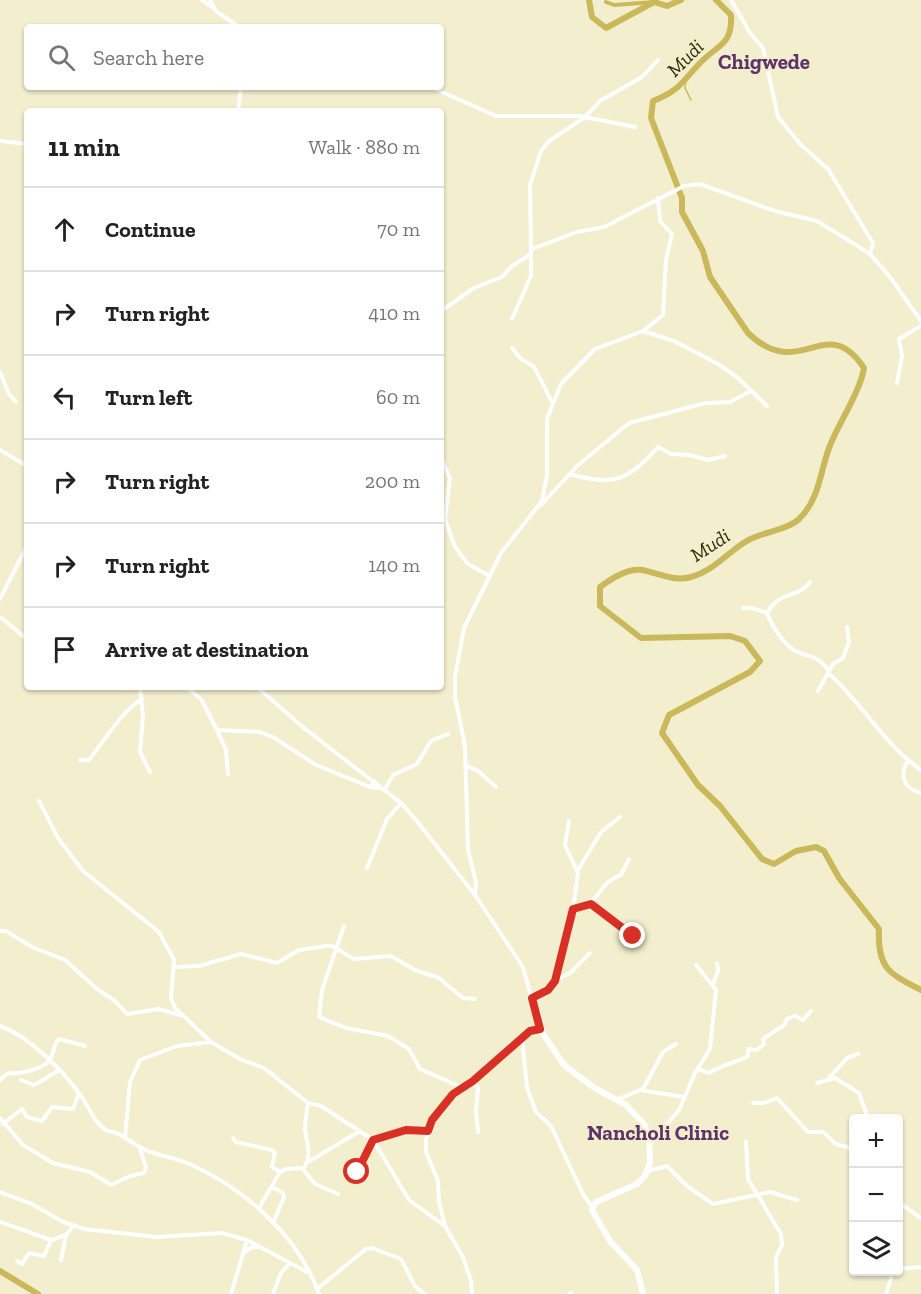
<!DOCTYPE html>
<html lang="en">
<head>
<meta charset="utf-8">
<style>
  body { margin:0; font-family:"Zilla Slab",serif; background:#f6f6f6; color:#222 }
  .controls { position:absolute; right:18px; bottom:18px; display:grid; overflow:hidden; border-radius:6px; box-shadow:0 2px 4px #0004 }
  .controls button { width:54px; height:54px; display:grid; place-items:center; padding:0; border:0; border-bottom:2px solid #e0e0e0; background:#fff; color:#222; font:30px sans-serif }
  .stop { position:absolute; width:18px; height:18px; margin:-14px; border:4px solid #d93025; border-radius:50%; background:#fff }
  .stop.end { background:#d93025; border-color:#fff; box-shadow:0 2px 6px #0008 }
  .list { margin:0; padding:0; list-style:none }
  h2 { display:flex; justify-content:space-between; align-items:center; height:78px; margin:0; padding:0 24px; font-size:26px }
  h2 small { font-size:20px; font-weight:400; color:#767676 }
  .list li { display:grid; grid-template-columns:39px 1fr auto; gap:18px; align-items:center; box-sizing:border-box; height:84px; padding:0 24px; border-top:2px solid #e0e0e0 }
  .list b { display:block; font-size:22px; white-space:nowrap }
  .list em { font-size:20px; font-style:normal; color:#767676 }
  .icon { flex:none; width:33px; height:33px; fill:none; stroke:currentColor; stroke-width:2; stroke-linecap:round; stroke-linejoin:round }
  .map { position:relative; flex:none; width:921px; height:1294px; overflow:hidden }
  .search { position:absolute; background:#fff; box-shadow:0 2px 4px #0004; left:24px; top:24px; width:420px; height:66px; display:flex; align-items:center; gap:15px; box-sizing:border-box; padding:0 21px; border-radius:6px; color:#767676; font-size:22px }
  .panel { position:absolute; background:#fff; box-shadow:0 2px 4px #0004; left:24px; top:108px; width:420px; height:582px; border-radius:6px }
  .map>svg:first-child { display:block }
</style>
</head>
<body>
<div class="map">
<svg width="921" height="1294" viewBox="0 0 921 1294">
  <rect width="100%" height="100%" fill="#f2eece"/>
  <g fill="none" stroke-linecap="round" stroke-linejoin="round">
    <path stroke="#c9b95b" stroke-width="1.5" d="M 686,80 L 685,88 L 691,100"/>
    <path stroke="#c9b95b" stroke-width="4" d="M 606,2 L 614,5 L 654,2"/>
    <path stroke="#c9b95b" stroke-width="6" d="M 589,0 L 592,17 L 606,28 L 654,2 L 667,6 L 681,0
      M 716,0 L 731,15 C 733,45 717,45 700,63 C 681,83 679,91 653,101 L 651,118 L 682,198 L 682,212 L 703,251 L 710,277 L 748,333 C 801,384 825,310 864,368 C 861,389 840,422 831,443 C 820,468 821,498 799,519 C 786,531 760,532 745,542 C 726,554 713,571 691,577 C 674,582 658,573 642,570 C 627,568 611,579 600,587 L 600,606 L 641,638 L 730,636 L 745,641 L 760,661 L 750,672 L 669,715 L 662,733 L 698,785 L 720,806 L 762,859 L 774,864 L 796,851 L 816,847 L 824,851 L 839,878 L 879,929 C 877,969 890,974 921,990
      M 0,1271 L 38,1294"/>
    <path stroke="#fff" stroke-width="4" d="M 202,0 L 213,8
      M 210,0 L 216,11 L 239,27
      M 731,0 L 750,33 L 763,48 L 778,117 L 800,144 L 828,169 L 873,243 L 870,254
      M 431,87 L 496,116 L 580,116 L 635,127
      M 238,111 L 241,87
      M 0,141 L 27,144
      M 532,249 L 577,232 L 604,227 L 684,186 L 700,184 L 775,211 L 817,221 L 859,247 L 870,254 L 890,277 L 921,321
      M 441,311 L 474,288 L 502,277 L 512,266 L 531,254 L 530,185 L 541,151 L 548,142 L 585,117 L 600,101 L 642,77 L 658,60
      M 512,319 L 531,276 L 531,254
      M 643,331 L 674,341 L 718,364 L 737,377 L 767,406
      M 512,348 L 521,359 L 534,367 L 552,402
      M 0,372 L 9,394 L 16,402
      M 897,383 L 902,356 L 899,339 L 921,326
      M 0,450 L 27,466
      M 441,458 L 450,478 L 445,519 L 455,547 L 468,564 L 488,575
      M 570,474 C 613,487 629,480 658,447 L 671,454 L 690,455 L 708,460 L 725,456
      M 541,505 L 577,466 L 629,423 L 706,403 L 730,402 L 751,391
      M 0,599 L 27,546
      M 743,608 L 752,608 L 767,613 C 772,626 785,648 800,653 C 813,658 819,657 828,670
      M 767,613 C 781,589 797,600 810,582
      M 0,617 L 27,639
      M 847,627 L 849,642 L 843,658 L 833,664 L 828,673 C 862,702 883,744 921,770
      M 140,687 L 143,716 L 140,752 L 150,772
      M 186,687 L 201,699 L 217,730 L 260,732 L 273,737 L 316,765 L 370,787 L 374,781
      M 257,687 L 304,728 L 401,803 L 416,820 L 475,895 L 523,967 L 540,1029 L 530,1031 L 473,1081 L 453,1094 L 432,1120 L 426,1139 L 426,1152 L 438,1181 L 439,1202 L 445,1226 L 463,1257 L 471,1281 L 472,1294
      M 818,691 L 828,673
      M 217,730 L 226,750 L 228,774
      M 80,760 L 89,760 C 105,740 121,712 142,699
      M 908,760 C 899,776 903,788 921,793
      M 465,765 L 478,771 L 496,787
      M 370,787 L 385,789 L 393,775 L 417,764 L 431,741 L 448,734
      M 39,801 L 58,838 L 83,871 L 159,932 L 174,960 L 171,998 L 175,1008 L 211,1042 L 240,1059 L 264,1068 L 308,1103 C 307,1111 305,1120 305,1128 C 306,1143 313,1154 304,1168 L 286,1169 L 280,1172 L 259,1208
      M 367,868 L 387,819 L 401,803
      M 578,870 L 601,832 L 620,817
      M 475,895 L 476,882 L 468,850 L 465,746 L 455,697 L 455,677 L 464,628 L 501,553 L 542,501 L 547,475 L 547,419 L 561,384 L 595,349 L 643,331 L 663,315 L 666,260 L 672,234 L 660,221 L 658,198
      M 591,904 L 633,936
      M 573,909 C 601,905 597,883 621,875 L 629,859
      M 344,926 L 322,990 L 319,1017 L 346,1028 L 388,1036 L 409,1049 L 420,1069 L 461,1087
      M 0,931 L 6,931 L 32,947 L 65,960 L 97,989 L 115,1001 L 127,1014 L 159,1009 L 180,1015
      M 175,967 L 199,966 L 241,954 L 277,963 L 299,950 L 326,946 L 332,946 L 354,959 L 391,956 L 415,970 L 439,978 L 463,998 L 475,999
      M 557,979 L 570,973 L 590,953
      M 713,984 L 718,971 L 717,963
      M 532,997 L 548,990 L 555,981 L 571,924 L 578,873 L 565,845 L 569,821
      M 0,1026 C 30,1037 60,1068 79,1093 C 88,1104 93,1122 106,1130 C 110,1132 115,1132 119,1134 C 130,1140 138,1148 151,1152 C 165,1157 181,1159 194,1166 C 247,1191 299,1237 319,1294
      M 522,1038 L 527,1088 L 536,1112 L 551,1126 L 583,1194 L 592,1207
      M 698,1069 L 709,1073 C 722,1065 735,1063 748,1056 L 748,1049 L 757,1050 L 764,1044 L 763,1039 L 784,1025 L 787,1019 L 795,1016 L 803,1020 L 811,1011
      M 829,1078 L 847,1058 L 858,1054
      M 0,1080 L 8,1073 C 16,1075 43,1069 49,1061 C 54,1054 53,1045 59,1039 L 85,1046
      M 21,1080 L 34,1085 L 58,1071
      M 473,1081 L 478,1088 L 476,1111 L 478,1132
      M 817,1083 L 835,1078 L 859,1093 L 868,1118
      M 643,1089 L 663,1052 L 676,1044
      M 616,1100 L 640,1090 L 684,1097
      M 308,1103 L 321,1106 L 373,1140 L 409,1200 L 445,1226
      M 753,1103 L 764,1103 L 777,1098 L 808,1132 L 823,1132 L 836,1144 L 854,1149
      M 0,1118 L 23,1145 L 53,1163 L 90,1172 L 111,1185 L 130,1176 L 144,1173 L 146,1167 L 140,1149
      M 3,1124 L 22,1109 L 27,1117 L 42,1121 L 52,1107 L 73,1109 L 79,1093
      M 125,1138 L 130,1082 L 140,1060 L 177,1046 L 211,1042
      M 233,1138 L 236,1142 L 272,1150 L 275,1153 L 272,1167 L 280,1172
      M 746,1142 L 748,1179 L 781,1234 L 782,1245 L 776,1257 L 777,1294
      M 650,1144 L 679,1110 L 695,1073 L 710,1049 L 716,990 L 696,965
      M 308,1162 L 360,1131
      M 302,1168 L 315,1184 L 338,1194
      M 648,1171 L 667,1166 L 687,1186 L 713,1204 L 770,1192 L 797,1200
      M 357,1172 L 373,1140 L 406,1130 L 428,1131
      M 272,1187 L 283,1193 L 284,1197 L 273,1223
      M 0,1192 L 32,1204 L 61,1221 L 84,1229 L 157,1237 L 222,1233 L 247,1240 L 307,1272
      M 898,1202 L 921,1218
      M 0,1222 L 51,1240 L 66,1235 L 73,1226
      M 245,1252 L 252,1247 L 259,1247
      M 61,1260 L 66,1235
      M 17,1261 L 22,1264 L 29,1253 L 44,1256 L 51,1240
      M 898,1269 L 921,1267
      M 317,1289 L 366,1249 L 372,1248 L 401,1259 L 415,1286 L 424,1294
      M 231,1294 L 247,1240
      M 273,1294 L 281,1273 L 289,1264
      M 569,1294 L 571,1293
      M 886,1294 L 893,1272"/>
    <path stroke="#fff" stroke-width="6" d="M 540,1029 L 564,1065 L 593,1087 L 626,1105 L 644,1124 L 649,1136 L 650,1162 L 645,1176 L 637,1184 L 596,1202 L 592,1210 L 610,1241 L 637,1270 L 643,1294"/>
  </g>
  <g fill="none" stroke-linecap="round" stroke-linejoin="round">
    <path stroke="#d93025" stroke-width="8" d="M 357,1172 L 373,1140 L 406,1130 L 428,1131 L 432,1120 L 453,1094 L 473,1081 L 530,1031 L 540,1029 L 532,998 L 548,990 L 555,981 L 573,909 L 591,904 L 633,936"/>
  </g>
  <g text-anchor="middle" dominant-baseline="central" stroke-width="4.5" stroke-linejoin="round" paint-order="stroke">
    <g font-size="20" font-style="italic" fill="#322b01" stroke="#f2eece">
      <text transform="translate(685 58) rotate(-45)">Mudi</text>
      <text transform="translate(710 545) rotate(-33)">Mudi</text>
    </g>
    <g font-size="21" font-weight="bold" fill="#5e3369" stroke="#f2eece">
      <text x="764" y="61">Chigwede</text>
      <text x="658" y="1132">Nancholi Clinic</text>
    </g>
  </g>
</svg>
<div class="controls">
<button>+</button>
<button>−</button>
<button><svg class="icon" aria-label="layers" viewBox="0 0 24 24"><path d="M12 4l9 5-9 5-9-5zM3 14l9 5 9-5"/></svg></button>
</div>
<div class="stop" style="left:357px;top:1172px"></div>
<div class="stop end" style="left:633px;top:936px"></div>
<div class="search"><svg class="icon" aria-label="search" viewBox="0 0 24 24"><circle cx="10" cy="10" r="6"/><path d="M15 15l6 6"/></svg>Search here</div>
<section class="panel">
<h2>11 min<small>Walk · 880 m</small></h2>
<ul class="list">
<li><svg class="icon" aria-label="ahead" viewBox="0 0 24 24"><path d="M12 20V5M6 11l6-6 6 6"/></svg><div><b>Continue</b></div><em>70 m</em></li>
<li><svg class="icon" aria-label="right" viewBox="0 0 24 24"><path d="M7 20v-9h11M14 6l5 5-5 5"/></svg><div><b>Turn right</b></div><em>410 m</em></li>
<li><svg class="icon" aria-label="left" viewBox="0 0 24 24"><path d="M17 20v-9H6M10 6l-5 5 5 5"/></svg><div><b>Turn left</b></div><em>60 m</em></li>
<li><svg class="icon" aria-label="right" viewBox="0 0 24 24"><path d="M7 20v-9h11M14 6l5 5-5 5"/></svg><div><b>Turn right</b></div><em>200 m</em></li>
<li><svg class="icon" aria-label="right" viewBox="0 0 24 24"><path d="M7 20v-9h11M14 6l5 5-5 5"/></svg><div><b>Turn right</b></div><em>140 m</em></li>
<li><svg class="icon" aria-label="arrive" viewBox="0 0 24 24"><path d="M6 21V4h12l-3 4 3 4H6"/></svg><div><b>Arrive at destination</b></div></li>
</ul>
</section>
</div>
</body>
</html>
